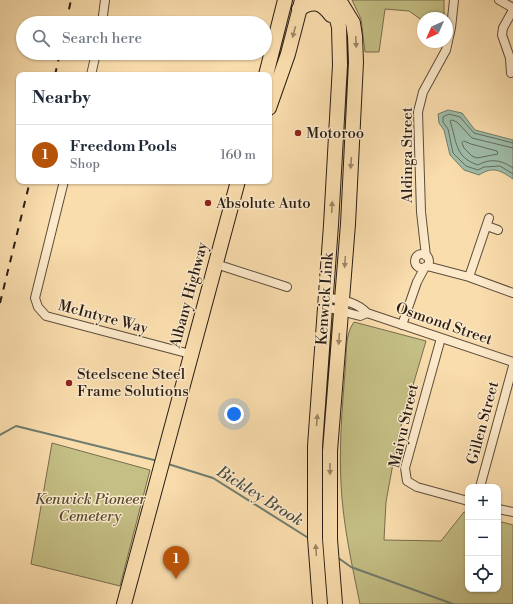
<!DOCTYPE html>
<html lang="en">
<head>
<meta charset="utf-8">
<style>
  body { margin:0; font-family:"Libre Bodoni",serif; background:#f2f2f3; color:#1f2937 }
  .controls { position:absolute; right:12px; bottom:12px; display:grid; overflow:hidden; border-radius:8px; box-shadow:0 1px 3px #0004 }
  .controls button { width:36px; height:36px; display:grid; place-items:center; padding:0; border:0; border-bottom:1px solid #e0e1e3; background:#fff; color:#1f2937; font:20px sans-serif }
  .compass { position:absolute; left:417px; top:12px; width:36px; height:36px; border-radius:50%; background:#fff; box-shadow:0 1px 3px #0004; rotate:225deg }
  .you { position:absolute; left:234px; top:414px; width:14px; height:14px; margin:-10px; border:3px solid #fff; border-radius:50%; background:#1a73e8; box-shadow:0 0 0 6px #1a73e833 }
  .badge { display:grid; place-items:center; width:26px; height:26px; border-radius:50%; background:#b45309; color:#fff; font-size:13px; font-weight:700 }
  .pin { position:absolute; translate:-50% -33px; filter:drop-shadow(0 1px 2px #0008) }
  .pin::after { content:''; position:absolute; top:21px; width:14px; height:12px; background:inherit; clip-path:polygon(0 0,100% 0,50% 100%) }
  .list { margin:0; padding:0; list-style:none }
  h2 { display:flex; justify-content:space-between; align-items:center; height:52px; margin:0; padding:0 16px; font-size:17px }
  h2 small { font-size:13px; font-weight:400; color:#747a83 }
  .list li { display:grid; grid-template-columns:26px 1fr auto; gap:12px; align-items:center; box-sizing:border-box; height:60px; padding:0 16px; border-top:1px solid #e0e1e3 }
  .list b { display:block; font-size:15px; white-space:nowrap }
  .list p { margin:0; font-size:13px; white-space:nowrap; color:#747a83 }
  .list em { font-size:13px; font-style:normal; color:#747a83 }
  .icon { flex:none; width:22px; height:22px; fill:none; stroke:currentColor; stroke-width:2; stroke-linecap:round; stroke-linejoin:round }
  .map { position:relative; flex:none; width:513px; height:604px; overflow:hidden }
  .search { position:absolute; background:#fff; box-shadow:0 1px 3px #0004; left:16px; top:16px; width:256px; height:44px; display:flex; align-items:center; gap:10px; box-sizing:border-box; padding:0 14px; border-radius:22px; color:#747a83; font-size:15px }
  .panel { position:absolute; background:#fff; box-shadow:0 1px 3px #0004; left:16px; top:72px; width:256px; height:112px; border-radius:8px }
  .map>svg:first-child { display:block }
</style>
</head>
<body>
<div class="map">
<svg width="513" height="604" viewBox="0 0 513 604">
  <rect width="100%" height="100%" fill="#faddad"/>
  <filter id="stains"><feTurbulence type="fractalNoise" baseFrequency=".005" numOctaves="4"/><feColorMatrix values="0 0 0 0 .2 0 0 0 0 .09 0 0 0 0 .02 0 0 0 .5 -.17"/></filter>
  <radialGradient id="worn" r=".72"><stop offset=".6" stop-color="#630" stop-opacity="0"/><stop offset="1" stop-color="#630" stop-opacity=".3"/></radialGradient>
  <path fill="#c4bf85" stroke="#766e4e" d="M 352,0 L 444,0 L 444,18 L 423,18 L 423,21 L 409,11 L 385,9 L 379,52 L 365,52 L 361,19 Z
    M 354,322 L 426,341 L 398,436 L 386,502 L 384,540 L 441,541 L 464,512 L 468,513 L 468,589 L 498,589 L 498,521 L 513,525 L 513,604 L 360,604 C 352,565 343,525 341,484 C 339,447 342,410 345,372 C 347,357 344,335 354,322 Z
    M 52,443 L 150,470 L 120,586 L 31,564 Z"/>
  <path fill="#9fbca8" stroke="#6f7c6e" d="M 448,110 L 462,113 L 475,130 L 513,140 L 513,179 C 500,170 493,166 479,175 L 464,170 L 450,155 L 444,130 L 439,123 L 438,114 Z"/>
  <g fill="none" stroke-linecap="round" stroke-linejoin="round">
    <path stroke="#646c5f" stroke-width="1" d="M 464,141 L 471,144 L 497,151 L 498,154 L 477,158 L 472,156 L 464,148 L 462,143 Z
      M 513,143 L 474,133 L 460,117 L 449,114 L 443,117 L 443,122 L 448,129 L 453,153 L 466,166 L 478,170 L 484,167 L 500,166 L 513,174
      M 513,148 L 472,138 L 457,122 L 452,120 L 450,121 C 457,141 454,157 478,165 C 491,158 501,160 513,168"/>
    <path stroke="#6f7c6e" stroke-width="2" d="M 0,435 L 16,426 L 158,461
      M 168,464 L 213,478 L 310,539
      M 337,557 L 351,567 L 453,604"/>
    <g stroke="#5c4d3c" stroke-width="10">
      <path id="street" d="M 499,0 L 513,8
        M 102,23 L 105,0
        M 511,73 L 510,58 L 502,35 L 503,28 L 513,10
        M 91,75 L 96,53
        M 64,181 L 35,298 L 38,307 L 46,316 L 194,355
        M 487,226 L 498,230
        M415 261a7 7 0 1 1 14 0a7 7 0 1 1-14 0Z
        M 426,256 L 421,212 L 418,112 L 423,92 L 446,50 L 451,28 L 454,0
        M 216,264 L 287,287
        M 427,266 L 469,277 L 513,293
        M 469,277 L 489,218
        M 325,297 C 340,300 356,301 367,313 L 513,362
        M 325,307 L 360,316 L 367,313
        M 402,325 L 417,282 L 425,267
        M 441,338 L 405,468 L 407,481 L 417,487 L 468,501
        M 480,487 L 513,366
        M 498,509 L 513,512"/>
    </g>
    <g stroke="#281d16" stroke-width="16">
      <path id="highway" d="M 299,9 C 313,0 321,2 331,15
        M 266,75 L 285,0
        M 269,108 L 288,54 L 302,0
        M 124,604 L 238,181
        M 320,604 L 315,538 L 315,446 L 331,225 L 340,65 L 339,27 L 336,16 L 326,0
        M 335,604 L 330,539 L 330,451 L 348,224 L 356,62 L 355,36 L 353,23 L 339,0"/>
    </g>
    <use href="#street" stroke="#fce9ca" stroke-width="8"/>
    <use href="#highway" stroke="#faddad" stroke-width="14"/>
    <path stroke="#281d16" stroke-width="2" stroke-dasharray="7 7" stroke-linecap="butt" d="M 66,23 L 71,0
      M 55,75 L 60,53
      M 0,303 L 30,181"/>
  </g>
  <defs><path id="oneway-solid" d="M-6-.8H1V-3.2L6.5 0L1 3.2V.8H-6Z"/></defs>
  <g fill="#9c8769">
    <use href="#oneway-solid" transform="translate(294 32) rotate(105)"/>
    <use href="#oneway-solid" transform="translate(356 42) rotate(87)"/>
    <use href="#oneway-solid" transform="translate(351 163) rotate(94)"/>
    <use href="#oneway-solid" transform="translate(332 207) rotate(-87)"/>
    <use href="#oneway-solid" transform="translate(345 262) rotate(94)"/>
    <use href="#oneway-solid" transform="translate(339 339) rotate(94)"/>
    <use href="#oneway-solid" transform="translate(317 420) rotate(-86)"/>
    <use href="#oneway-solid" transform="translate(330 469) rotate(90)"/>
    <use href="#oneway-solid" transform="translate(316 550) rotate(-94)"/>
  </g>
  <g fill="#8f2418" stroke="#fce9ca" stroke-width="1.5">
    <circle cx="298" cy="133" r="4"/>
    <circle cx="208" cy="203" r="4"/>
    <circle cx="69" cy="383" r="4"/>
  </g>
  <g text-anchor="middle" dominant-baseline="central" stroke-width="3" stroke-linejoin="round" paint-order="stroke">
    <g font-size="15" fill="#281d16" stroke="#fce9ca" text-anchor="start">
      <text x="306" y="133">Motoroo</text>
      <text x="216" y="203">Absolute Auto</text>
      <text x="77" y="374">Steelscene Steel<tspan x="77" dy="17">Frame Solutions</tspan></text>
    </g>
    <g font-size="15" fill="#281d16" stroke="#fce9ca">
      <text transform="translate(407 155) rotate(-90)">Aldinga Street</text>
      <text transform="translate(189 295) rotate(-75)">Albany Highway</text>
      <text transform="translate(325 299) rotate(-86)">Kenwick Link</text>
      <text transform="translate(103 317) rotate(15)">McIntyre Way</text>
      <text transform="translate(444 324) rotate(19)">Osmond Street</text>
      <text transform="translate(483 423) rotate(-75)">Gillen Street</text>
      <text transform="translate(404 426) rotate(-77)">Maiyu Street</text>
    </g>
    <g font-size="15" font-style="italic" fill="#574e37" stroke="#fce9ca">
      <text x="90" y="499">Kenwick Pioneer<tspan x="90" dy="17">Cemetery</tspan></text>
    </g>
    <g font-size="16" font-style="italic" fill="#4c4d42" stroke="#fce9ca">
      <text transform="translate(260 496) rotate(32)">Bickley Brook</text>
    </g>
  </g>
  <rect width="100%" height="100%" filter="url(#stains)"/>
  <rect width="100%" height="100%" fill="url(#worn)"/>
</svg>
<div class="controls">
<button>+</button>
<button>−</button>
<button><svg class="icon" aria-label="locate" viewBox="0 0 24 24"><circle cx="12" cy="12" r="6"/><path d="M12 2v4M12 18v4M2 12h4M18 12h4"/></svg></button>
</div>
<svg class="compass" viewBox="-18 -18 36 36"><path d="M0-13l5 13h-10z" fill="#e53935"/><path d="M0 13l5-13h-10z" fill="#747a83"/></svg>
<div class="you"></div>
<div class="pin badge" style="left:176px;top:579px">1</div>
<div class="search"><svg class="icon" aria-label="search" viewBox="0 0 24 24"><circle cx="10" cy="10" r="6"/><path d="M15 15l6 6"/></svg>Search here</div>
<section class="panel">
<h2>Nearby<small></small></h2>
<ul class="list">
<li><span class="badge">1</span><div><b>Freedom Pools</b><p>Shop</p></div><em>160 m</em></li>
</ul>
</section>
</div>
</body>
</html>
